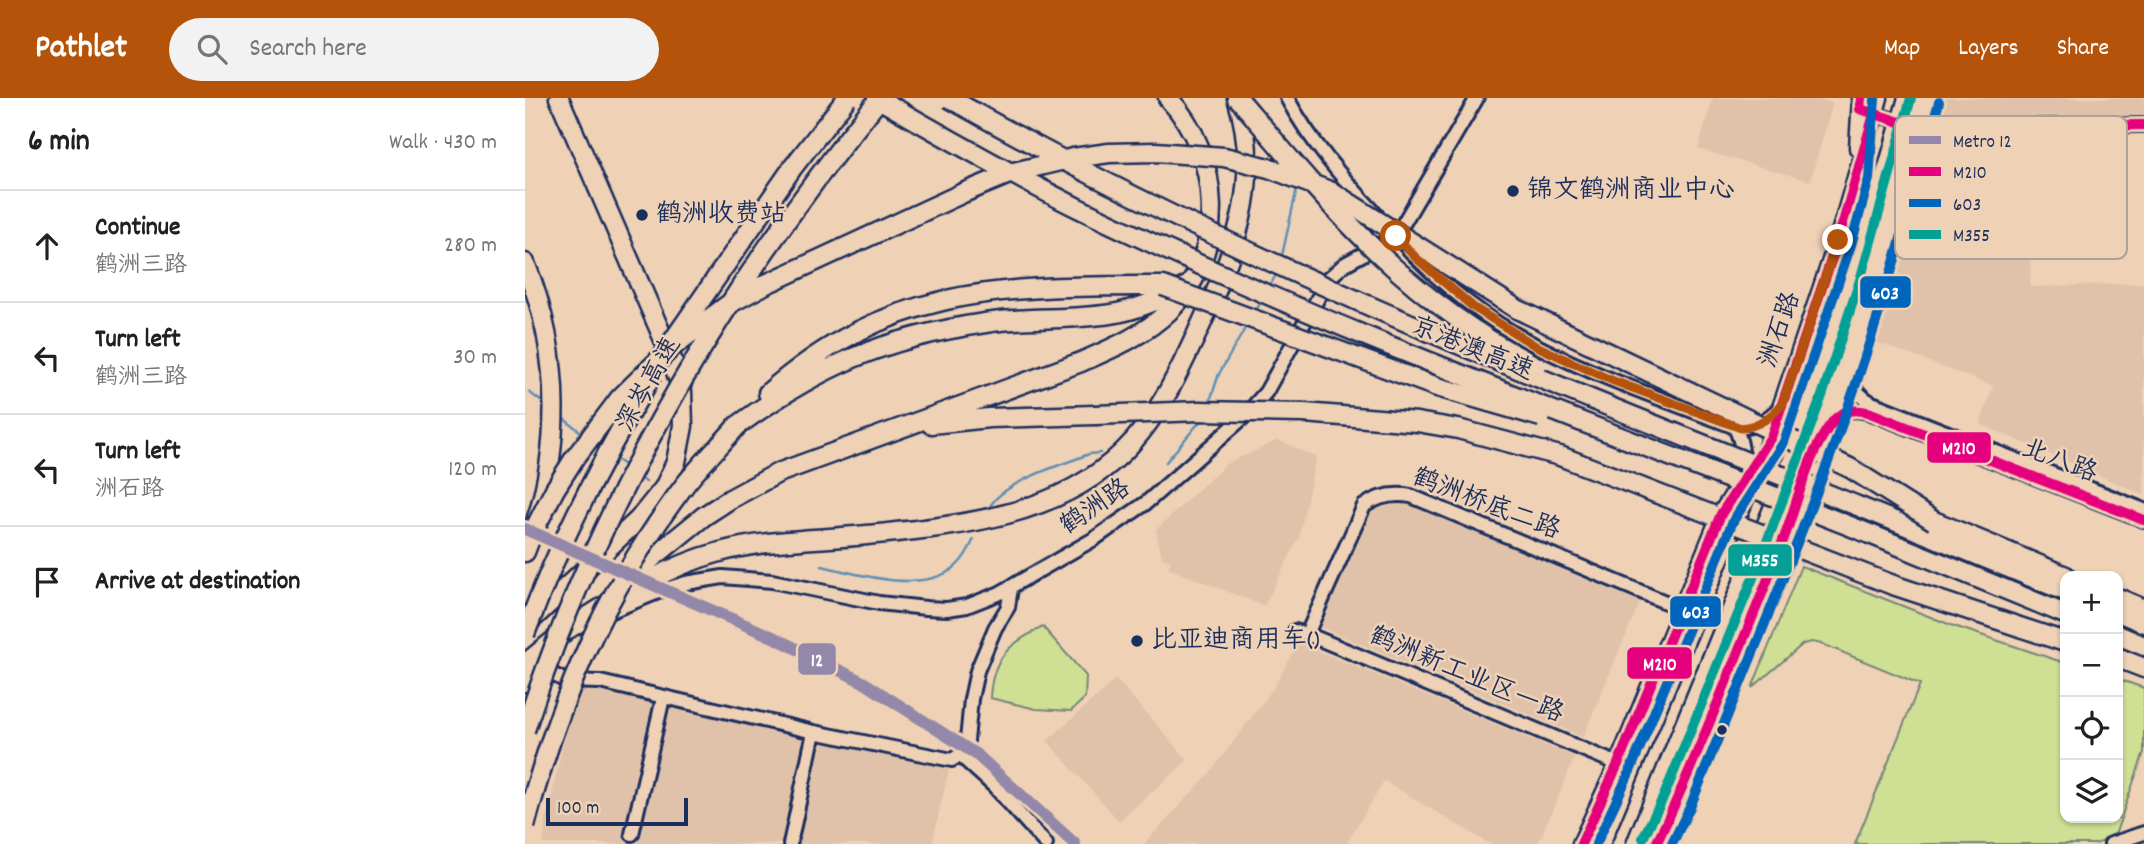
<!DOCTYPE html>
<html lang="en">
<head>
<meta charset="utf-8">
<style>
  body { margin:0; font-family:Dekko,"LXGW WenKai TC",sans-serif; background:#f2f2f2; color:#202124 }
  .controls { position:absolute; right:21px; bottom:21px; display:grid; overflow:hidden; border-radius:14px; box-shadow:0 2px 5px #0004 }
  .controls button { width:63px; height:63px; display:grid; place-items:center; padding:0; border:0; border-bottom:2px solid #e0e0e0; background:#fff; color:#202124; font:35px sans-serif }
  .scale { position:absolute; left:21px; bottom:18px; width:142px; box-sizing:border-box; padding-left:7px; border:4px solid #1b2f5e; border-top:0; font-size:19px; line-height:24px; white-space:nowrap; color:#1b2f5e; -webkit-text-stroke:5px #efd1b5; paint-order:stroke }
  .stop { position:absolute; width:21px; height:21px; margin:-16px; border:5px solid #b45309; border-radius:50%; background:#fff }
  .stop.end { background:#b45309; border-color:#fff; box-shadow:0 2px 7px #0008 }
  .list { margin:0; padding:0; list-style:none }
  h2 { display:flex; justify-content:space-between; align-items:center; height:91px; margin:0; padding:0 28px; font-size:30px }
  h2 small { font-size:23px; font-weight:400; color:#757577 }
  .list li { display:grid; grid-template-columns:46px 1fr auto; gap:21px; align-items:center; box-sizing:border-box; height:112px; padding:0 28px; border-top:2px solid #e0e0e0 }
  .list b { display:block; font-size:26px; white-space:nowrap }
  .list p { margin:0; font-size:23px; white-space:nowrap; color:#757577 }
  .list em { font-size:23px; font-style:normal; color:#757577 }
  .icon { flex:none; width:38px; height:38px; fill:none; stroke:currentColor; stroke-width:2; stroke-linecap:round; stroke-linejoin:round }
  .map { position:relative; flex:none; width:1619px; height:746px; overflow:hidden }
  header { display:flex; align-items:center; gap:42px; box-sizing:border-box; height:98px; padding:0 35px; background:#b45309; color:#fff }
  header strong { font-size:33px }
  nav { display:flex; gap:38px; margin-inline-start:auto; font-size:24px }
  .search { width:490px; height:63px; background:#f2f2f2; display:flex; align-items:center; gap:18px; box-sizing:border-box; padding:0 24px; border-radius:38px; color:#757577; font-size:26px }
  main { display:flex }
  aside { flex:1; background:#fff }
  .map>svg:first-child { display:block }
</style>
</head>
<body>
<header>
<strong>Pathlet</strong>
<div class="search"><svg class="icon" aria-label="search" viewBox="0 0 24 24"><circle cx="10" cy="10" r="6"/><path d="M15 15l6 6"/></svg>Search here</div>
<nav><a>Map</a><a>Layers</a><a>Share</a></nav>
</header>
<main>
<aside>
<h2>6 min<small>Walk · 430 m</small></h2>
<ul class="list">
<li><svg class="icon" aria-label="ahead" viewBox="0 0 24 24"><path d="M12 20V5M6 11l6-6 6 6"/></svg><div><b>Continue</b><p>鹤洲三路</p></div><em>280 m</em></li>
<li><svg class="icon" aria-label="left" viewBox="0 0 24 24"><path d="M17 20v-9H6M10 6l-5 5 5 5"/></svg><div><b>Turn left</b><p>鹤洲三路</p></div><em>30 m</em></li>
<li><svg class="icon" aria-label="left" viewBox="0 0 24 24"><path d="M17 20v-9H6M10 6l-5 5 5 5"/></svg><div><b>Turn left</b><p>洲石路</p></div><em>120 m</em></li>
<li><svg class="icon" aria-label="arrive" viewBox="0 0 24 24"><path d="M6 21V4h12l-3 4 3 4H6"/></svg><div><b>Arrive at destination</b></div></li>
</ul>
</aside>
<div class="map">
<svg width="1619" height="746" viewBox="0 0 1619 746">
  <rect width="100%" height="100%" fill="#efd1b5"/>
  <filter id="ink" filterUnits="userSpaceOnUse"><feTurbulence type="fractalNoise" baseFrequency=".0143" numOctaves="2"/><feDisplacementMap in="SourceGraphic" scale="14" xChannelSelector="R" yChannelSelector="G"/><feConvolveMatrix kernelMatrix="1 2 1 2 8 2 1 2 1" color-interpolation-filters="sRGB"/></filter>
  <g filter="url(#ink)">
    <path fill="#e0c2aa" d="M 1188,0 L 1289,0 L 1308,5 L 1285,83 L 1173,51 Z
      M 1409,0 L 1619,0 L 1619,23 L 1401,26 Z
      M 1409,54 L 1507,56 L 1505,189 L 1619,185 L 1619,397 L 1455,326 L 1468,288 L 1351,244 Z
      M 753,342 L 791,359 L 774,440 L 739,508 L 643,470 L 646,463 L 637,460 L 631,432 L 701,366 Z
      M 886,403 L 1117,499 L 1058,639 L 795,529 L 845,412 Z
      M 774,545 L 1050,659 L 1013,746 L 965,746 L 859,683 L 821,746 L 619,746 L 685,675 L 747,592 Z
      M 591,581 L 663,662 L 594,723 L 522,643 Z
      M 51,588 L 424,671 L 407,746 L 18,746 L 20,727 Z"/>
    <path fill="#cfdf93" stroke="#758778" stroke-width="2" d="M 1276,468 L 1426,527 L 1540,565 L 1540,720 L 1593,720 L 1593,581 L 1619,590 L 1619,654 L 1589,740 L 1570,746 L 1330,746 L 1395,586 L 1297,546 L 1287,544 L 1278,546 L 1227,590 Z
      M 518,529 L 561,578 L 560,600 L 546,613 L 511,611 L 465,600 C 467,560 484,545 518,529 Z"/>
    <g fill="none" stroke-linecap="round" stroke-linejoin="round">
      <path stroke="#6190b6" stroke-width="2.5" d="M 756,162 L 772,90
        M 743,191 L 752,175
        M 729,215 L 737,203
        M 4,294 L 21,307
        M 684,306 L 694,276 L 722,227
        M 35,318 L 60,337
        M 88,359 L 102,369
        M 641,364 L 677,321
        M 112,378 L 121,384
        M 464,410 C 478,383 537,367 564,356 L 575,355
        M 297,468 C 332,476 392,495 426,472 C 437,465 443,453 449,441"/>
      <g stroke="#1b2f5e" stroke-width="18">
        <path id="minor" d="M 762,0 C 785,43 818,81 851,116
          M 1342,13 L 1393,30 L 1619,27
          M 875,142 C 913,184 960,221 1010,247 C 1074,280 1143,303 1210,329 C 1229,331 1242,322 1256,309
          M 1328,265 C 1325,285 1329,295 1347,305 L 1619,412
          M 1304,330 C 1313,314 1325,309 1343,314 L 1619,422
          M 1207,389 C 1217,363 1222,356 1210,329
          M 79,516 L 141,491 L 161,485 L 198,479 L 247,483 L 354,505 L 401,510 L 422,511 L 442,508 L 475,495 L 569,441 L 621,405 L 720,318 L 741,294 L 804,180 L 820,166 L 871,138 L 952,0
          M 770,533 L 782,536 L 1093,666
          M 782,536 L 839,408 C 853,398 869,395 886,398 L 1157,511
          M 15,570 L 41,583 L 75,584 L 289,634 L 427,662 L 441,653 L 446,601 L 452,573 L 470,530 L 483,509 L 486,490
          M 436,658 L 469,688 L 521,746
          M 107,736 L 138,600
          M 265,746 L 289,634
          M 1586,746 L 1619,735"/>
      </g>
      <g stroke="#1b2f5e" stroke-width="21">
        <path id="major" d="M 1333,50 L 1336,0
          M 0,585 L 23,557
          M 1056,746 L 1093,666 L 1196,416 L 1222,376
          M 1076,746 L 1246,339 L 1313,142 L 1354,0
          M 1110,746 L 1273,347 L 1338,153 L 1382,0
          M 1131,746 L 1152,704 C 1213,552 1279,400 1330,244 C 1357,164 1378,81 1401,0"/>
      </g>
      <g stroke="#1b2f5e" stroke-width="23">
        <path id="highway" d="M 0,165 C 38,258 38,361 0,454
          M 243,295 C 370,184 481,189 638,188
          M 406,326 L 464,320 L 570,317
          M 212,328 C 294,268 359,240 460,225 C 504,218 549,223 592,215 C 617,210 640,199 662,188
          M 1335,409 L 1540,493
          M 1409,423 L 1541,478
          M 1345,436 L 1540,516
          M 99,483 L 179,418 L 205,401 L 253,375 L 556,264 C 588,250 619,237 644,213 C 703,157 697,57 643,0
          M 1368,487 L 1540,544
          M 1593,500 L 1619,511
          M 1593,514 L 1619,525
          M 4,524 L 114,421 L 139,390 L 151,364 L 158,328 L 157,293 L 146,258 L 34,0
          M 40,533 C 89,502 138,469 195,454 C 242,441 293,442 342,437 C 431,428 531,420 598,354 C 638,315 661,259 684,209 C 715,141 736,75 712,0
          M 1593,537 L 1619,548
          M 1593,560 L 1619,570
          M 0,566 L 38,535"/>
      </g>
      <use href="#minor" stroke="#efd1b5" stroke-width="12"/>
      <use href="#major" stroke="#efd1b5" stroke-width="16"/>
      <use href="#highway" stroke="#efd1b5" stroke-width="18"/>
      <g stroke="#1b2f5e" stroke-width="23" stroke-linecap="butt">
        <path id="highway-bridge" d="M 352,0 C 418,38 485,76 553,110 C 810,235 1080,331 1345,436
          M 424,0 C 714,165 1025,285 1335,409
          M 713,0 C 805,108 881,202 1011,268
          M 638,188 L 912,289 L 1016,319
          M 147,244 L 268,69 L 322,0
          M 570,317 L 675,313 L 779,315 L 892,324 L 933,331 L 1035,358 L 1368,487
          M 10,430 L 30,391 L 49,361 L 95,300 L 147,249 L 204,206 L 241,186 L 438,95 L 489,74 L 548,60 L 584,55 L 631,54 L 699,59 L 744,70 L 807,94 L 992,211 L 1325,370 L 1409,423
          M 0,536 C 33,446 78,359 127,277
          M 0,632 C 74,400 202,188 355,0
          M 0,728 C 34,601 79,494 159,388 C 175,367 195,348 212,328"/>
      </g>
      <use href="#highway-bridge" stroke="#efd1b5" stroke-width="18"/>
      <g stroke="#efd1b5" stroke-width="16">
        <path id="bus-1" d="M 1336,0 L 1335,11 L 1393,30 L 1619,27
          M 1056,746 L 1093,666 L 1196,416 L 1246,339 L 1313,142 L 1349,16
          M 1131,746 C 1154,700 1173,652 1193,604 C 1215,549 1238,495 1259,440 C 1274,401 1282,355 1309,322 C 1318,311 1330,311 1343,314 L 1619,422"/>
      </g>
      <g stroke="#efd1b5" stroke-width="16">
        <path id="bus-2" d="M 1071,746 L 1106,671 L 1208,423 L 1259,344 L 1326,147 L 1344,81 L 1350,1
          M 1147,746 L 1165,709 C 1219,576 1275,444 1323,309 C 1358,209 1386,106 1414,4"/>
      </g>
      <g stroke="#efd1b5" stroke-width="16">
        <path id="bus-3" d="M 1118,740 L 1139,698 L 1232,470 L 1297,298 L 1336,179 L 1386,0"/>
      </g>
      <use href="#bus-1" stroke="#e5007d" stroke-width="10"/>
      <use href="#bus-2" stroke="#0065bd" stroke-width="10"/>
      <use href="#bus-3" stroke="#04a096" stroke-width="10"/>
      <g stroke="#efd1b5" stroke-width="18">
        <path id="metro-1" d="M 0,431 L 248,539 L 338,584 L 452,657 L 550,746"/>
      </g>
      <use href="#metro-1" stroke="#9488aa" stroke-width="12"/>
    </g>
  </g>
  <g fill="none" stroke-linecap="round" stroke-linejoin="round" filter="url(#ink)">
    <path stroke="#b45309" stroke-width="9" d="M 871,138 L 891,160 L 948,209 L 1009,247 L 1086,282 L 1216,330 C 1234,328 1244,320 1257,307 L 1313,142"/>
  </g>
  <g fill="#1b2f5e" stroke="#efd1b5" stroke-width="2.5">
    <circle cx="988" cy="93" r="7"/>
    <circle cx="117" cy="117" r="7"/>
    <circle cx="612" cy="543" r="7"/>
    <circle cx="1197" cy="632" r="6"/>
  </g>
  <g text-anchor="middle" dominant-baseline="central" stroke-width="5" stroke-linejoin="round" paint-order="stroke">
    <g font-size="26" fill="#1b2f5e" stroke="#efd1b5" text-anchor="start">
      <text x="1002" y="93">锦文鹤洲商业中心</text>
      <text x="131" y="117">鹤洲收费站</text>
      <text x="626" y="543">比亚迪商用车()</text>
    </g>
    <g font-size="26" fill="#1b2f5e" stroke="#efd1b5">
      <text transform="translate(1256 232) rotate(-71)">洲石路</text>
      <text transform="translate(947 252) rotate(22)">京港澳高速</text>
      <text transform="translate(125 287) rotate(-61)">深岑高速</text>
      <text transform="translate(1534 364) rotate(21)">北八路</text>
      <text transform="translate(961 407) rotate(21)">鹤洲桥底二路</text>
      <text transform="translate(571 410) rotate(-34)">鹤洲路</text>
      <text transform="translate(941 578) rotate(23)">鹤洲新工业区一路</text>
    </g>
  </g>
  <rect x="1370" y="18" width="232" height="143" rx="10" fill="#efd1b5" stroke="#afa09b" stroke-width="2"/>
  <rect x="1384" y="38" width="32" height="8" fill="#9488aa"/>
  <rect x="1384" y="69" width="32" height="9" fill="#e5007d"/>
  <rect x="1384" y="101" width="32" height="8" fill="#0065bd"/>
  <rect x="1384" y="132" width="32" height="9" fill="#04a096"/>
  <g font-size="19" fill="#1b2f5e">
    <text x="1428" y="49">Metro 12</text>
    <text x="1428" y="80">M210</text>
    <text x="1428" y="112">603</text>
    <text x="1428" y="143">M355</text>
  </g>
  <g stroke="#efd1b5" stroke-width="2.5">
    <rect x="1334" y="177" width="53" height="34" rx="7" fill="#0065bd"/>
    <rect x="1401" y="333" width="66" height="33" rx="7" fill="#e5007d"/>
    <rect x="1202" y="445" width="66" height="34" rx="7" fill="#04a096"/>
    <rect x="1144" y="497" width="53" height="33" rx="7" fill="#0065bd"/>
    <rect x="272" y="544" width="40" height="34" rx="7" fill="#9488aa"/>
    <rect x="1101" y="548" width="67" height="34" rx="7" fill="#e5007d"/>
  </g>
  <g font-size="19" text-anchor="middle" font-weight="bold" fill="#fff">
    <text x="1360" y="201">603</text>
    <text x="1434" y="356">M210</text>
    <text x="1235" y="468">M355</text>
    <text x="1171" y="520">603</text>
    <text x="292" y="568">12</text>
    <text x="1135" y="572">M210</text>
  </g>
</svg>
<div class="controls">
<button>+</button>
<button>−</button>
<button><svg class="icon" aria-label="locate" viewBox="0 0 24 24"><circle cx="12" cy="12" r="6"/><path d="M12 2v4M12 18v4M2 12h4M18 12h4"/></svg></button>
<button><svg class="icon" aria-label="layers" viewBox="0 0 24 24"><path d="M12 4l9 5-9 5-9-5zM3 14l9 5 9-5"/></svg></button>
</div>
<div class="scale">100 m</div>
<div class="stop" style="left:871px;top:138px"></div>
<div class="stop end" style="left:1313px;top:142px"></div>
</div>
</main>
</body>
</html>
